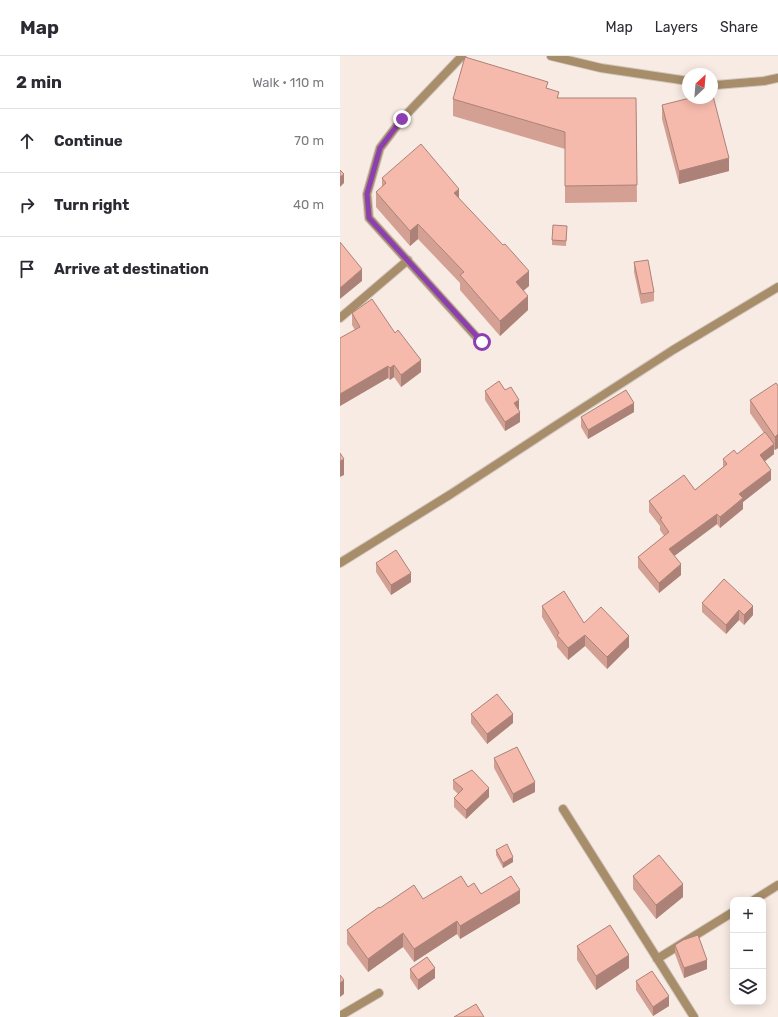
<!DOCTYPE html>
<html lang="en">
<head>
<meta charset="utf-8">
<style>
  body { margin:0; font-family:Rubik,sans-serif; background:#f2f2f3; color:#2b2b33 }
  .controls { position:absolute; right:12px; bottom:12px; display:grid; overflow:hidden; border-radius:8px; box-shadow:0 2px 10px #0003 }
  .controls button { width:36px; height:36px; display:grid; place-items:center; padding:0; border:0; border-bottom:1px solid #e1e1e2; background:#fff; color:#2b2b33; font:20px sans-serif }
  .compass { position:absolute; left:342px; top:12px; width:36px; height:36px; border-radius:50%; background:#fff; box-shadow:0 2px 10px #0003; rotate:26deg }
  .stop { position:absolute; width:12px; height:12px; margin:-9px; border:3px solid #8b3fb0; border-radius:50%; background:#fff }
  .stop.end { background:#8b3fb0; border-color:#fff; box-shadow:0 1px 4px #0008 }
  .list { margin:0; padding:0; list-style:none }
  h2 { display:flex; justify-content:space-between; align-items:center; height:52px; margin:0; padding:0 16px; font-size:17px }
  h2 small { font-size:13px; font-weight:400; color:#7c7c81 }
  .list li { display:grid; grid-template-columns:26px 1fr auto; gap:12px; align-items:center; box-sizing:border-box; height:64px; padding:0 16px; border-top:1px solid #e1e1e2 }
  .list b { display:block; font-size:15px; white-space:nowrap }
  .list em { font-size:13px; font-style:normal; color:#7c7c81 }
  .icon { flex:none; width:22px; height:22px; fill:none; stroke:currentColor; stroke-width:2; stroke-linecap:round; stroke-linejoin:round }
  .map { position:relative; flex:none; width:438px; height:961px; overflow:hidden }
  header { display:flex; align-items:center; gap:24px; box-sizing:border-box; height:56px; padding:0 20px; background:#fff; border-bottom:1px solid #e1e1e2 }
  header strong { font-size:19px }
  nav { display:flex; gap:22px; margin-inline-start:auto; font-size:14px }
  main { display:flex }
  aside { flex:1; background:#fff }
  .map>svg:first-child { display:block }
</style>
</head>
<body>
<header>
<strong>Map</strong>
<nav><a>Map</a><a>Layers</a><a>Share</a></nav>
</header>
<main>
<aside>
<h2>2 min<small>Walk · 110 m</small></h2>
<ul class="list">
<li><svg class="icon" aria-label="ahead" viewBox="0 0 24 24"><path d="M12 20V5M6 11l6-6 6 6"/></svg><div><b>Continue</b></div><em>70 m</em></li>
<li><svg class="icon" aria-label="right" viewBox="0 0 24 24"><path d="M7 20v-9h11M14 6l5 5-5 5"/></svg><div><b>Turn right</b></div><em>40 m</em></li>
<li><svg class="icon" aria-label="arrive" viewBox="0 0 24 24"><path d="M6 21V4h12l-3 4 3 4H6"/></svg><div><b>Arrive at destination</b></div></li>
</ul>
</aside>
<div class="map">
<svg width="438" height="961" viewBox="0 0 438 961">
  <rect width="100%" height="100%" fill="#f8ebe3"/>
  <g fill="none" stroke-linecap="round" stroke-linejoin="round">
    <g stroke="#d2c7c0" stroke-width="10">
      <path id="minor" d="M 122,0 L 62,63 L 40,92 L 27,138 L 29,162 L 141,286
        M 0,262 L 68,204
        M 0,507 L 111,438 L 215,370 L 333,294 L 438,231
        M 223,753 L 354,961
        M 414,844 L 438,829
        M 317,903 L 393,856
        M 0,960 L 39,937"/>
    </g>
    <g stroke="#d2c7c0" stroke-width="10">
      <path id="tertiary" d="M 211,0 L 261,12 L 348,25
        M 372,28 L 376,29 L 424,25 L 438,22"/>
    </g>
    <use href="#minor" stroke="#a78d69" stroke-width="8"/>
    <use href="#tertiary" stroke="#a78d69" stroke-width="8"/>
  </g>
  <path fill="#d4a094" d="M 208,32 L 219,42 L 296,42 L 297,146 L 225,147 L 225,93 L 113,60 L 113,43 Z
    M 322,49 L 389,115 L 339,128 L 322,63 Z
    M 42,122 L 119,143 L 189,230 L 184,234 L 188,254 L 160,280 L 120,234 L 120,227 L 78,183 L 70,190 L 36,151 L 36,136 L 42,131 Z
    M 227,175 L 226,190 L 212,189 L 212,184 Z
    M 294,206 L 314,236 L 314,245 L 301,248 L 294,216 Z
    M 12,257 L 81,316 L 61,331 L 54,321 L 50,324 L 48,322 L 0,350 L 0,282 L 15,274 L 12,269 Z
    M 438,330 L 438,392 L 435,394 L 434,393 L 434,398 L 425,405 L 431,424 L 403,446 L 403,453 L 380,472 L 377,468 L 334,500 L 341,519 L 319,537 L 298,512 L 298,501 L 324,480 L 320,474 L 320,470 L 309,456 L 309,445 L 355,434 L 383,411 L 383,403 L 397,398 L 424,377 L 410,357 L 410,344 Z
    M 145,335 L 179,353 L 178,354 L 180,366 L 165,375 L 145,344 Z
    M 294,356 L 248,383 L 241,371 L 241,361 Z
    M 36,507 L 71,526 L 51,539 L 36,516 Z
    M 384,523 L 413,559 L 404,569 L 399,564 L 386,578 L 362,556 L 362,547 Z
    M 202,550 L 244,567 L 289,591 L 267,613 L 245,590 L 228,604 L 217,591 L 217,586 L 202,561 Z
    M 131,658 L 173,667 L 147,688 L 131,667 Z
    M 154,702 L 195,736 L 173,747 L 154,712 Z
    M 113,724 L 149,741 L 126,763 L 114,751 L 114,742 L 118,738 L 113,733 Z
    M 156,794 L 173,806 L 163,812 L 156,799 Z
    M 293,820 L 343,841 L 316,863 L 293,833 Z
    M 128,831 L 141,838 L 180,847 L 120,883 L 117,878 L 74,906 L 63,891 L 28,916 L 7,888 L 7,874 L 40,852 L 83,843 Z
    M 335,889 L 367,913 L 344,922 L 335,898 Z
    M 237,890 L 289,912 L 256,934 L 237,904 Z
    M 70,913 L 95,922 L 78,934 L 70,922 Z
    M 296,925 L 329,950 L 313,960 L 296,934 Z"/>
  <path fill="#ac8278" d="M 389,102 L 389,115 L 339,128 L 339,115 Z
    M 4,118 L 4,127 L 0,131 L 0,121 Z
    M 119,133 L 119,148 L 114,137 Z
    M 78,168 L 78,183 L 70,190 L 70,175 Z
    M 22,213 L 22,225 L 0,243 L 0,232 Z
    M 189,215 L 189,230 L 176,241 L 176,226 Z
    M 188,240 L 188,254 L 160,280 L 160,265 Z
    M 81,304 L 81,316 L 61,331 L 61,319 Z
    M 54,309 L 54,321 L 50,324 L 50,312 Z
    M 48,310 L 48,322 L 0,350 L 0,338 Z
    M 179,344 L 179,353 L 174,357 L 174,347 Z
    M 294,347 L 294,356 L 248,383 L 248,374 Z
    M 180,356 L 180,366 L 165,375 L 165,366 Z
    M 438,378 L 438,392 L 435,394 L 435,381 Z
    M 434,388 L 434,398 L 420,409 L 420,399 Z
    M 4,403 L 4,419 L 0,421 L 0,405 Z
    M 431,414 L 431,424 L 403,446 L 403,453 L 380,472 L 380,461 L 399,438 Z
    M 377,458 L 377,468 L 329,504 L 329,493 Z
    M 341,508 L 341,519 L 319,537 L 319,527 Z
    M 71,517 L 71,526 L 51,539 L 51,529 Z
    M 413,550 L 413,559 L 404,569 L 404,559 Z
    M 399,554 L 399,564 L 386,578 L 386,569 Z
    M 245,579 L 245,590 L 228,604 L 228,592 Z
    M 289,580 L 289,591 L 267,613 L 267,601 Z
    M 173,658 L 173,667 L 147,688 L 147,678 Z
    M 195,726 L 195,736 L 173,747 L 173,738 Z
    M 149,732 L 149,741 L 126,763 L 126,754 Z
    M 173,801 L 173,806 L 163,812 L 163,807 Z
    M 343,828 L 343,841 L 316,863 L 316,849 Z
    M 180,834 L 180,847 L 120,883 L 120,870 Z
    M 117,865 L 117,878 L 74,906 L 74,893 Z
    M 63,877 L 63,891 L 28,916 L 28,903 Z
    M 289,899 L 289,912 L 256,934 L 256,920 Z
    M 367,904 L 367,913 L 344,922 L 344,912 Z
    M 95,912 L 95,922 L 78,934 L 78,924 Z
    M 4,924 L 4,938 L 0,941 L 0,927 Z
    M 329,940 L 329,950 L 313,960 L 313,951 Z"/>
  <path fill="#f6baac" stroke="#ac8278" d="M 125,1 L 208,26 L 206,32 L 219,36 L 217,42 L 296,42 L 297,129 L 225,130 L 225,76 L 113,43 Z
    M 372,36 L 389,102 L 339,115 L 322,49 L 350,42 L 372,42 Z
    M 81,88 L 119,133 L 114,137 L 163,189 L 165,188 L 189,215 L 176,226 L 188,240 L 160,265 L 120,219 L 124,216 L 78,168 L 70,175 L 36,136 L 46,127 L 42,122 Z
    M 0,114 L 4,118 L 0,121 Z
    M 213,169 L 227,170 L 226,185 L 212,184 Z
    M 0,186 L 22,213 L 0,232 Z
    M 308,204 L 314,236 L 301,238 L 294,206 Z
    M 32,243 L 55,277 L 58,274 L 81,304 L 61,319 L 54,309 L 50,312 L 48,310 L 0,338 L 0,282 L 20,271 L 12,257 Z
    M 159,325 L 165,334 L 171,331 L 179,344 L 174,347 L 180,356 L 165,366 L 145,335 Z
    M 436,327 L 438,330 L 438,378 L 435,381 L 410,344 Z
    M 286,334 L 294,347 L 248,374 L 241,361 Z
    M 425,376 L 434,388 L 420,399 L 431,414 L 399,438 L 403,442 L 380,461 L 377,458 L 329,493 L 341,508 L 319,527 L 298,501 L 329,476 L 320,463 L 322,462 L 309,445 L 344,419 L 355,434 L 387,408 L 383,403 L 394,394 L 397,398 Z
    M 0,397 L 4,403 L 0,405 Z
    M 56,494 L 71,517 L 51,529 L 36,507 Z
    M 384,523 L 413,550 L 404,559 L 399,554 L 386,569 L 362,547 Z
    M 224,535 L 244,567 L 261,551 L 289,580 L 267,601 L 245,579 L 228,592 L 217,579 L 219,577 L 202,550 Z
    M 157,638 L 173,658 L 147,678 L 131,658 Z
    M 177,691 L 195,726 L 173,738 L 154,702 Z
    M 132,714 L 149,732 L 126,754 L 114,742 L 123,733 L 113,724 Z
    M 167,788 L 173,801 L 163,807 L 156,794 Z
    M 319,799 L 343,828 L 316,849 L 293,820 Z
    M 121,820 L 128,831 L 134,827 L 141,838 L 171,820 L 180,834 L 120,870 L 117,865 L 74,893 L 63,877 L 28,903 L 7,874 L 39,851 L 40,852 L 74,829 L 83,843 Z
    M 270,869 L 289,899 L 256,920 L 237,890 Z
    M 358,879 L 367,904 L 344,912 L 335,889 L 343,884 Z
    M 87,901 L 95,912 L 78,924 L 70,913 Z
    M 312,915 L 329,940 L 313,951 L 296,925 Z
    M 0,919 L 4,924 L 0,927 Z
    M 136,948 L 144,961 L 114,961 Z"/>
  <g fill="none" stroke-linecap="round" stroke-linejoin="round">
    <path stroke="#8b3fb0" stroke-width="5" d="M 62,63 L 40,92 L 27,138 L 29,162 L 142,286"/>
  </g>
</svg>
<div class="controls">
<button>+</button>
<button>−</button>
<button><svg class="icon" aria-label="layers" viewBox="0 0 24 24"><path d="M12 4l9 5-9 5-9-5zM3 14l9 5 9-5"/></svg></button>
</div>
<svg class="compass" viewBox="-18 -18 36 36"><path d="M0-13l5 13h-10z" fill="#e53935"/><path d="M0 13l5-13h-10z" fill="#7c7c81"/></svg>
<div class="stop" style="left:142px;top:286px"></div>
<div class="stop end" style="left:62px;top:63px"></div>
</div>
</main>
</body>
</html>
